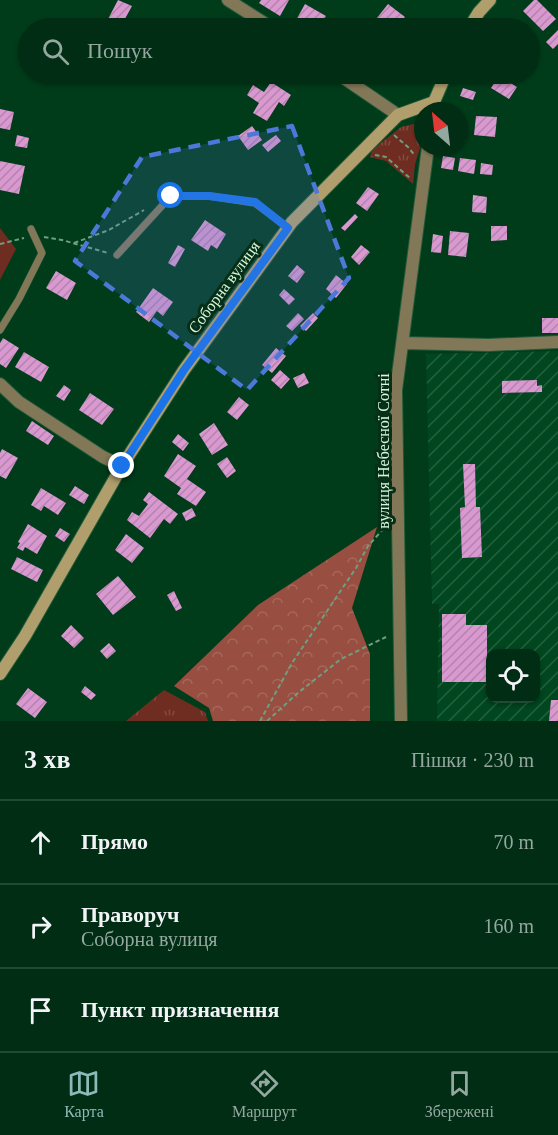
<!DOCTYPE html>
<html lang="uk">
<head>
<meta charset="utf-8">
<style>
  body { margin:0; font-family:Georgia,serif; background:#0e3922; color:#f1f3f6 }
  .controls { position:absolute; right:18px; bottom:18px; display:grid; overflow:hidden; border-radius:12px; box-shadow:0 2px 4px #0004 }
  .controls button { width:54px; height:54px; display:grid; place-items:center; padding:0; border:0; border-bottom:2px solid #224934; background:#002d14; color:#f1f3f6; font:30px sans-serif }
  .compass { position:absolute; left:414px; top:102px; width:54px; height:54px; border-radius:50%; background:#002d14; box-shadow:0 2px 4px #0004; rotate:332deg }
  .stop { position:absolute; width:18px; height:18px; margin:-14px; border:4px solid #1a73e8; border-radius:50%; background:#fff }
  .stop.end { background:#1a73e8; border-color:#fff; box-shadow:0 2px 6px #0008 }
  .list { margin:0; padding:0; list-style:none }
  h2 { display:flex; justify-content:space-between; align-items:center; height:78px; margin:0; padding:0 24px; font-size:26px }
  h2 small { font-size:20px; font-weight:400; color:#95a8a0 }
  .list li { display:grid; grid-template-columns:39px 1fr auto; gap:18px; align-items:center; box-sizing:border-box; height:84px; padding:0 24px; border-top:2px solid #224934 }
  .list b { display:block; font-size:22px; white-space:nowrap }
  .list p { margin:0; font-size:20px; white-space:nowrap; color:#95a8a0 }
  .list em { font-size:20px; font-style:normal; color:#95a8a0 }
  .icon { flex:none; width:33px; height:33px; fill:none; stroke:currentColor; stroke-width:2; stroke-linecap:round; stroke-linejoin:round }
  .map { position:relative; flex:none; width:558px; height:721px; overflow:hidden }
  .search { position:absolute; background:#002d14; box-shadow:0 2px 4px #0004; left:18px; right:18px; top:18px; height:66px; display:flex; align-items:center; gap:15px; box-sizing:border-box; padding:0 21px; border-radius:33px; color:#95a8a0; font-size:22px }
  .sheet { height:330px; background:#002d14 }
  nav { display:flex; justify-content:space-around; align-items:center; box-sizing:border-box; height:84px; border-top:2px solid #224934; background:#002d14; font-size:16px; color:#95a8a0 }
  nav a { display:grid; justify-items:center; gap:3px }
  nav .on { color:#8bbbb9 }
  .map>svg:first-child { display:block }
</style>
</head>
<body>
<div class="map">
<svg width="558" height="721" viewBox="0 0 558 721">
  <defs>
    <pattern id="industrial-furrows" width="10" height="10" patternUnits="userSpaceOnUse" patternTransform="scale(1.5)"><rect width="10" height="10" fill="#00461f"/><path d="M-1 1l2-2M0 10L10 0M9 11l2-2" fill="none" stroke="#24613f"/></pattern>
    <pattern id="grass-tufts" width="24" height="20" patternUnits="userSpaceOnUse" patternTransform="scale(1.5)"><rect width="24" height="20" fill="#6f2c20"/><path d="M3 7l-1-3M5 7V3M7 7l1-3M15 17l-1-3M17 17v-4M19 17l1-3" fill="none" stroke="#834b40"/></pattern>
    <pattern id="forest-crowns" width="20" height="18" patternUnits="userSpaceOnUse" patternTransform="scale(1.5)"><rect width="20" height="18" fill="#984e40"/><path d="M2 6a3 3 0 1 1 6 0M12 15a3 3 0 1 1 6 0" fill="none" stroke="#a6685b"/></pattern>
    <pattern id="building-hatch" width="6" height="6" patternUnits="userSpaceOnUse" patternTransform="scale(1.5)"><rect width="6" height="6" fill="#d998cf"/><path d="M-1 1l2-2M0 6l6-6M5 7l2-2" fill="none" stroke="#b384ac"/></pattern>
  </defs>
  <rect width="100%" height="100%" fill="#003c1a"/>
  <path fill="url(#industrial-furrows)" fill-rule="evenodd" d="M 558,351 L 558,721 L 437,721 L 439,604 L 432,604 L 426,354 ZM 490,654 L 536,654 L 536,698 L 490,698 Z"/>
  <path fill="url(#grass-tufts)" d="M 413,124 L 420,127 C 425,142 418,151 415,165 C 414,171 414,178 413,184 L 386,161 L 370,157 L 372,150 L 401,127 Z
    M 164,690 L 205,712 L 208,721 L 126,721 Z"/>
  <path fill="url(#forest-crowns)" d="M 377,527 L 352,608 L 370,654 L 370,721 L 213,721 L 209,708 L 174,686 L 258,605 Z"/>
  <path fill="#6f2c20" d="M 0,228 L 16,249 L 0,280 Z"/>
  <path fill="url(#building-hatch)" d="M 118,0 L 132,6 L 120,28 L 107,21 Z
    M 261,0 L 289,0 L 280,16 L 259,3 Z
    M 534,0 L 537,0 L 556,19 L 543,31 L 523,11 Z
    M 305,4 L 326,16 L 319,28 L 307,28 L 295,22 Z
    M 388,4 L 405,17 L 396,28 L 369,28 Z
    M 558,30 L 558,44 L 553,49 L 546,42 Z
    M 467,74 L 485,74 L 480,84 L 466,76 Z
    M 499,76 L 517,87 L 509,99 L 491,88 Z
    M 271,82 L 291,95 L 284,106 L 279,102 L 267,121 L 253,113 L 259,103 L 247,95 L 253,85 L 264,92 Z
    M 463,88 L 476,92 L 473,100 L 460,96 Z
    M 0,109 L 14,112 L 10,130 L 0,128 Z
    M 476,116 L 497,117 L 495,137 L 474,135 Z
    M 252,126 L 262,140 L 248,150 L 238,136 Z
    M 17,135 L 29,138 L 27,148 L 15,146 Z
    M 276,135 L 281,141 L 268,152 L 262,145 Z
    M 443,156 L 455,158 L 453,170 L 441,168 Z
    M 460,158 L 476,160 L 474,174 L 458,171 Z
    M 0,161 L 25,166 L 19,194 L 0,190 Z
    M 481,163 L 493,165 L 492,175 L 480,174 Z
    M 368,187 L 379,194 L 367,211 L 356,203 Z
    M 473,195 L 487,197 L 486,213 L 472,212 Z
    M 355,214 L 358,217 L 345,231 L 341,228 Z
    M 205,220 L 226,234 L 217,249 L 211,245 L 208,251 L 191,240 Z
    M 491,226 L 507,226 L 507,240 L 491,241 Z
    M 450,231 L 469,233 L 466,257 L 448,255 Z
    M 433,234 L 443,236 L 441,253 L 431,252 Z
    M 178,245 L 185,249 L 175,267 L 168,263 Z
    M 361,245 L 370,252 L 359,265 L 351,257 Z
    M 297,265 L 305,272 L 297,283 L 288,276 Z
    M 56,271 L 76,283 L 67,300 L 46,288 Z
    M 336,275 L 347,284 L 336,298 L 326,289 Z
    M 153,288 L 173,302 L 163,316 L 157,311 L 149,322 L 136,312 Z
    M 284,289 L 295,299 L 289,305 L 279,295 Z
    M 298,313 L 304,319 L 292,331 L 286,326 Z
    M 313,313 L 318,318 L 306,331 L 300,326 Z
    M 542,318 L 558,318 L 558,333 L 542,333 Z
    M 3,338 L 19,348 L 6,368 L 0,364 L 0,343 Z
    M 276,348 L 286,356 L 272,373 L 262,365 Z
    M 24,352 L 49,367 L 41,382 L 15,367 Z
    M 280,370 L 290,379 L 281,389 L 271,380 Z
    M 304,373 L 309,383 L 298,388 L 293,378 Z
    M 537,380 L 537,386 L 542,385 L 542,392 L 502,393 L 502,381 Z
    M 64,385 L 71,390 L 64,401 L 56,396 Z
    M 90,393 L 114,409 L 102,425 L 79,410 Z
    M 239,397 L 249,405 L 237,420 L 227,412 Z
    M 32,421 L 54,436 L 48,445 L 26,431 Z
    M 214,423 L 228,445 L 212,455 L 199,434 Z
    M 178,434 L 189,443 L 183,451 L 172,442 Z
    M 2,449 L 18,458 L 6,479 L 0,476 L 0,453 Z
    M 178,454 L 196,466 L 187,479 L 206,492 L 196,506 L 177,494 L 181,488 L 164,476 Z
    M 227,457 L 236,471 L 227,478 L 217,464 Z
    M 463,464 L 475,464 L 476,507 L 480,507 L 482,557 L 462,558 L 460,508 L 465,507 Z
    M 75,486 L 89,495 L 84,504 L 69,495 Z
    M 41,488 L 66,503 L 58,515 L 44,506 L 41,511 L 31,505 Z
    M 149,492 L 178,514 L 170,524 L 164,519 L 150,538 L 127,520 L 132,512 L 139,516 L 148,504 L 143,500 Z
    M 192,508 L 196,516 L 186,521 L 182,513 Z
    M 28,524 L 47,536 L 37,554 L 25,547 L 23,551 L 17,548 L 20,543 L 18,542 Z
    M 60,528 L 70,534 L 64,542 L 55,536 Z
    M 126,534 L 144,548 L 132,563 L 115,550 Z
    M 17,557 L 43,570 L 37,582 L 11,569 Z
    M 118,576 L 136,597 L 113,615 L 96,594 Z
    M 174,591 L 182,608 L 176,611 L 167,595 Z
    M 442,614 L 466,614 L 466,625 L 487,625 L 487,682 L 442,682 Z
    M 71,625 L 84,638 L 74,648 L 61,636 Z
    M 109,643 L 116,651 L 107,659 L 100,651 Z
    M 85,686 L 96,695 L 91,700 L 81,692 Z
    M 28,688 L 47,702 L 35,718 L 16,704 Z
    M 551,700 L 558,700 L 558,721 L 549,721 Z"/>
  <g fill="none" stroke-linecap="round" stroke-linejoin="round">
    <g stroke="#225a39" stroke-width="8">
      <path id="service" d="M 117,255 L 171,196 L 209,196 L 255,203 L 288,228
        M 0,330 L 19,299 L 42,253 L 31,229"/>
    </g>
    <g stroke="#225a39" stroke-width="14">
      <path id="minor" d="M 228,0 L 272,28
        M 338,74 L 398,115
        M 403,343 L 489,345 L 558,342
        M 0,384 L 19,402 L 103,457 L 122,466
        M 401,721 L 396,390 L 428,147"/>
    </g>
    <g stroke="#225a39" stroke-width="14">
      <path id="secondary" d="M 469,28 L 479,12 L 490,0
        M 0,674 L 25,636 L 122,466 L 184,370 L 292,222 L 398,115 L 434,102 L 446,74"/>
    </g>
    <path stroke="#709f80" stroke-width="2" stroke-dasharray="4.5 3" stroke-linecap="butt" d="M 394,135 L 409,148 L 415,156
      M 375,155 L 386,157 L 411,179
      M 44,237 L 62,240 L 108,253
      M 74,243 L 109,230 L 144,210
      M 0,244 L 24,238
      M 260,721 L 292,663 L 356,568 L 368,546 L 385,527
      M 267,721 L 299,692 L 341,659 L 386,637"/>
    <use href="#service" stroke="#827858" stroke-width="7"/>
    <use href="#minor" stroke="#827858" stroke-width="12"/>
    <use href="#secondary" stroke="#b09f6c" stroke-width="12"/>
  </g>
  <g fill="none" stroke-linecap="round" stroke-linejoin="round">
    <path stroke="#1a73e8" stroke-width="8" d="M 122,466 L 184,370 L 288,228 L 255,202 L 209,196 L 171,196"/>
  </g>
  <path fill="#4b78d9" fill-opacity="0.2" stroke="#4b78d9" stroke-width="4.5" stroke-dasharray="12 8" stroke-linejoin="round" d="M 292,126 L 349,278 L 247,390 L 75,261 L 142,157 Z"/>
  <g text-anchor="middle" dominant-baseline="central" stroke-width="6" stroke-linejoin="round" paint-order="stroke">
    <g font-size="16" fill="#d4f8dc" stroke="#072f17">
      <text transform="translate(224 287) rotate(-54)">Соборна вулиця</text>
      <text transform="translate(383 451) rotate(-90)">вулиця Небесної Сотні</text>
    </g>
  </g>
</svg>
<div class="controls">
<button><svg class="icon" aria-label="locate" viewBox="0 0 24 24"><circle cx="12" cy="12" r="6"/><path d="M12 2v4M12 18v4M2 12h4M18 12h4"/></svg></button>
</div>
<svg class="compass" viewBox="-18 -18 36 36"><path d="M0-13l5 13h-10z" fill="#e53935"/><path d="M0 13l5-13h-10z" fill="#95a8a0"/></svg>
<div class="stop" style="left:171px;top:196px"></div>
<div class="stop end" style="left:122px;top:466px"></div>
<div class="search"><svg class="icon" aria-label="search" viewBox="0 0 24 24"><circle cx="10" cy="10" r="6"/><path d="M15 15l6 6"/></svg>Пошук</div>
</div>
<section class="sheet">
<h2>3 хв<small>Пішки · 230 m</small></h2>
<ul class="list">
<li><svg class="icon" aria-label="ahead" viewBox="0 0 24 24"><path d="M12 20V5M6 11l6-6 6 6"/></svg><div><b>Прямо</b></div><em>70 m</em></li>
<li><svg class="icon" aria-label="right" viewBox="0 0 24 24"><path d="M7 20v-9h11M14 6l5 5-5 5"/></svg><div><b>Праворуч</b><p>Соборна вулиця</p></div><em>160 m</em></li>
<li><svg class="icon" aria-label="arrive" viewBox="0 0 24 24"><path d="M6 21V4h12l-3 4 3 4H6"/></svg><div><b>Пункт призначення</b></div></li>
</ul>
</section>
<nav>
<a class="on"><svg class="icon" aria-label="map" viewBox="0 0 24 24"><path d="M3 6l6-2 6 2 6-2v14l-6 2-6-2-6 2zM9 4v14M15 6v14"/></svg>Карта</a>
<a><svg class="icon" aria-label="directions" viewBox="0 0 24 24"><path d="M12 3l9 9-9 9-9-9zM9 14v-3h6M13 9l2 2-2 2"/></svg>Маршрут</a>
<a><svg class="icon" aria-label="saved" viewBox="0 0 24 24"><path d="M7 4h10v16l-5-4-5 4z"/></svg>Збережені</a>
</nav>
</body>
</html>
